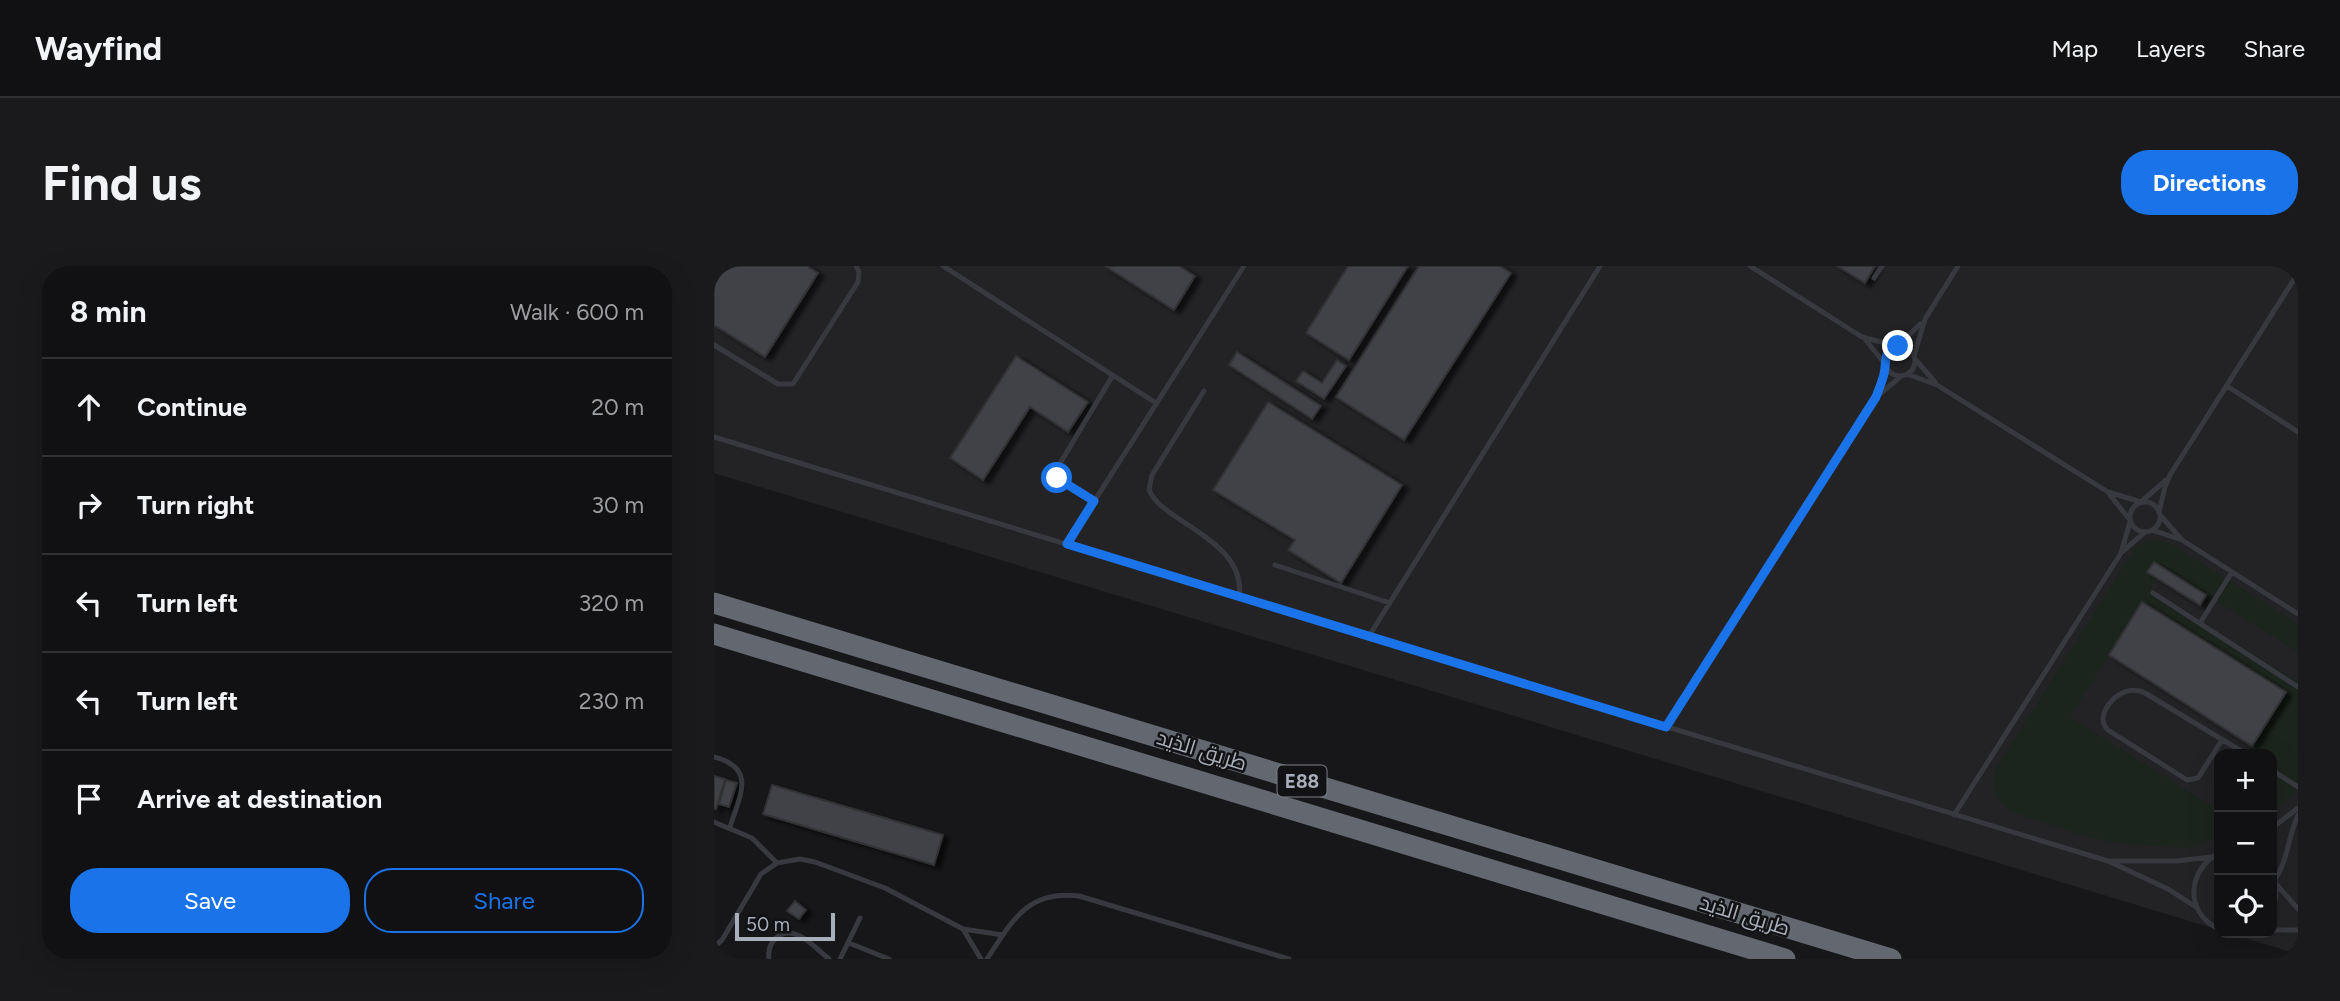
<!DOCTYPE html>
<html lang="en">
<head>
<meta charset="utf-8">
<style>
  body { margin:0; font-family:Figtree,Cairo,sans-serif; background:#1a1a1c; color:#f1f3f6 }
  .controls { position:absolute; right:21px; bottom:21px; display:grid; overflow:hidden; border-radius:14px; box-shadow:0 7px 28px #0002 }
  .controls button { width:63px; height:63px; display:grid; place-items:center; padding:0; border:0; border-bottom:2px solid #303133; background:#111113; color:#f1f3f6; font:35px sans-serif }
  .scale { position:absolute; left:21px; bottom:18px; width:100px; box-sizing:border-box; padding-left:7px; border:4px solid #a8aeba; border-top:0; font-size:19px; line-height:24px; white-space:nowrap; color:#a8aeba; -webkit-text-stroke:5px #121214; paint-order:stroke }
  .stop { position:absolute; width:21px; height:21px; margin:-16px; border:5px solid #1a73e8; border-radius:50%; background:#fff }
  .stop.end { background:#1a73e8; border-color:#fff; box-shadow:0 2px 7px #0008 }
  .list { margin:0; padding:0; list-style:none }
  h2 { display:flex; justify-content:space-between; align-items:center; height:91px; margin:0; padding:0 28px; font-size:30px }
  h2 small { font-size:23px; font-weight:400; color:#9c9da0 }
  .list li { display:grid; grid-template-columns:46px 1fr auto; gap:21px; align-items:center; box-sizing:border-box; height:98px; padding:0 28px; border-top:2px solid #303133 }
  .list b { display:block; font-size:26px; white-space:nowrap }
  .list em { font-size:23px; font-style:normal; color:#9c9da0 }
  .actions { display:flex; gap:14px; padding:21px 28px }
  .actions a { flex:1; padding:16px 0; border:2px solid #1a73e8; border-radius:28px; text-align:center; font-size:24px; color:#1a73e8 }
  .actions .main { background:#1a73e8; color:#fff }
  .icon { flex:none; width:38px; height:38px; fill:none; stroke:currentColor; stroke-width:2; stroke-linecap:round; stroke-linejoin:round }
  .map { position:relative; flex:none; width:1584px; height:693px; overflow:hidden; border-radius:28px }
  header { display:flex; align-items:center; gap:42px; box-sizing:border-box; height:98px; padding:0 35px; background:#111113; border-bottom:2px solid #303133 }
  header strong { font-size:33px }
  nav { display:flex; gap:38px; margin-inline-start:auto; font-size:24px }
  .intro { display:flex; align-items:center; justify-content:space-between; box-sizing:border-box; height:168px; padding:0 42px }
  h1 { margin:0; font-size:49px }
  .button { padding:18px 32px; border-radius:28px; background:#1a73e8; color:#fff; font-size:24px; font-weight:700 }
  main { display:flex; gap:42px; padding:0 42px }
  aside { flex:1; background:#111113; border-radius:28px; box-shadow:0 7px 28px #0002 }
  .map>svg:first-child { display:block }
</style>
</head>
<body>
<header>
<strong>Wayfind</strong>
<nav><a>Map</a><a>Layers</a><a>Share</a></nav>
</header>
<div class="intro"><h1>Find us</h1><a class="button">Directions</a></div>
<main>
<aside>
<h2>8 min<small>Walk · 600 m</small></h2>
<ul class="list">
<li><svg class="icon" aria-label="ahead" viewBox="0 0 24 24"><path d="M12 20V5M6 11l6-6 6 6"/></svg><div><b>Continue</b></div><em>20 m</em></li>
<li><svg class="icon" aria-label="right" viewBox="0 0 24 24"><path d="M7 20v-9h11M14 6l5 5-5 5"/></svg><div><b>Turn right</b></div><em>30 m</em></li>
<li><svg class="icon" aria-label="left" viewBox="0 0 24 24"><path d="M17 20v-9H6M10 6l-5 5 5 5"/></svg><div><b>Turn left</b></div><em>320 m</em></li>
<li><svg class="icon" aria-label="left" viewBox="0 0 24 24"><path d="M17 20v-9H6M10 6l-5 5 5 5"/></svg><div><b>Turn left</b></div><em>230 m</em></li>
<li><svg class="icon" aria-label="arrive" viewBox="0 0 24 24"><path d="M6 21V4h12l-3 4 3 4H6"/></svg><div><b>Arrive at destination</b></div></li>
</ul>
<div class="actions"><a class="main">Save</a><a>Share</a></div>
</aside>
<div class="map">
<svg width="1584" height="693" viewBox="0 0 1584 693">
  <defs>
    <filter id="shadow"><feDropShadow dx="6" dy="3.5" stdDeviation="2" flood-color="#0009"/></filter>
  </defs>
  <rect width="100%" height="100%" fill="#171719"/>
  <path fill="#232326" d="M 0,0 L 1584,0 L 1584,688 L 1514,667 L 1558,667 L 1558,488 L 1505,488 L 1505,664 L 0,207 Z"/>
  <path fill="#1c251d" d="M 1432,274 L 1444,274 L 1457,278 L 1584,358 L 1584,386 L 1440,296 L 1434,306 L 1443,312 L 1436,324 L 1582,415 L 1584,413 L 1584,521 L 1579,529 L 1558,546 L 1558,488 L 1533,488 L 1571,426 L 1428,337 L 1356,451 L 1499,541 L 1505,532 L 1505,571 L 1474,582 L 1411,578 L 1377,572 L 1304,548 C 1284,540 1277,527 1280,506 L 1421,282 Z"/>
  <path fill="#414246" stroke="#313135" stroke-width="2" filter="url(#shadow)" d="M 0,0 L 93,0 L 104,7 L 51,91 L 0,59 Z
    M 391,0 L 465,0 L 481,10 L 460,44 Z
    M 634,0 L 694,0 L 635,94 L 592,67 Z
    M 705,0 L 786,0 L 797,7 L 690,174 L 622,131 Z
    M 1123,0 L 1161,0 L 1151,17 Z
    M 523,86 L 607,140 L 598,153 L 515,99 Z
    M 302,90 L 374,136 L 354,166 L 316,141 L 269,214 L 236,192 Z
    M 623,94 L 632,100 L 610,133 L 582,115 L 589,105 L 608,117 Z
    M 554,136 L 688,219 L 627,317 L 574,284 L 581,274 L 499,224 Z
    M 1440,296 L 1492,329 L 1486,339 L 1433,306 Z
    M 1428,336 L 1572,426 L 1538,480 L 1395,389 Z
    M 0,510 L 11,513 L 2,543 L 0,542 Z
    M 12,514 L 23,517 L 15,541 L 5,538 Z
    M 58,519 L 229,569 L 220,599 L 49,548 Z
    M 81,635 L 92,644 L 85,653 L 73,645 Z"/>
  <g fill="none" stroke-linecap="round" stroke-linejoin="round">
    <path stroke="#37393f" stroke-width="5" d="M 229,0 L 442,137
      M 1036,0 L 1148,71 L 1182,80
      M 1160,12 L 1168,0
      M 1151,73 L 1171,98
      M 0,79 L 64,118 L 79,118 L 144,16 L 145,6 L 142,0
      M1171 95a15 15 0 1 1 30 0a15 15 0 1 1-30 0Z
      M 1184,80 L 1206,58
      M 1200,90 L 1211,53 L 1244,0
      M 1201,93 L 1221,116
      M 1193,108 L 1223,119 L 1394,226 L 1427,236
      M 1513,120 L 1584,166
      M 490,125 L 438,209 L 435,224 C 440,235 448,241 458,248 C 487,269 531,289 525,331
      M 1165,129 L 1187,110
      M 0,171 L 1394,595 L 1454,623 L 1482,641
      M 1396,229 L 1416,254
      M 380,235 L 346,215 L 342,204 L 399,109
      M 1428,235 L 1452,214
      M1416 251a15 15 0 1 1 30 0a15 15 0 1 1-30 0Z
      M 1445,246 L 1451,221 L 1456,209 L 1584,7
      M 1446,249 L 1468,274 L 1584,348
      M 1438,264 L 1465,273
      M 353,278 L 530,0
      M 1409,285 L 1431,266
      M 561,299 L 676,337
      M 1439,327 L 1584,421
      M 1486,357 L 1518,306
      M 655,370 L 886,0
      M 952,461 L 1162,131 L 1172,100
      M 1508,474 L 1484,512 L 1473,514 L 1394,464 C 1377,449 1408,414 1431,427 L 1532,488
      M 0,491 C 43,502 26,529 16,561
      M 1558,504 L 1584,521
      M 1240,549 L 1407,287 L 1416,256
      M 0,556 L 38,572 L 63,597
      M 1558,562 L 1584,542
      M 1505,587 C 1473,604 1470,647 1505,663
      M 1397,595 L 1463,595 L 1497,591
      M 1558,607 C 1564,619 1563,631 1558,644
      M 1561,613 C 1574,595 1574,570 1584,549
      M 1563,619 L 1584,643
      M 249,663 L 267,693
      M 1558,664 L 1584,664
      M 135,677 L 175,693
      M 0,681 L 8,674 L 47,608 L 63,597 L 86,593 L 101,596 L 171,622 L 249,663 L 289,669
      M 55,693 C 54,685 55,678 62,672 C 80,656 101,682 115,693
      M 126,693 L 146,652
      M 273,693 C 298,655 313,624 365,630 L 575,693"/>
    <path stroke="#636770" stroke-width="21" d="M 0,337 L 1177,693
      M 0,368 L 1071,693"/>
  </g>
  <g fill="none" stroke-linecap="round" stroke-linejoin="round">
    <path stroke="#1a73e8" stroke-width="9" d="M 343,212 L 380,235 L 353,278 L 952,461 L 1162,131 C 1165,123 1168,116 1170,108 C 1173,96 1168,85 1184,80"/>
  </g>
  <g text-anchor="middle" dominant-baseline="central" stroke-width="5" stroke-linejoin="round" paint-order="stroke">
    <rect fill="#121214" stroke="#7b7f88" stroke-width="2" x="563.5" y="499.5" width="49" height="31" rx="5"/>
    <g font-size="19" font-weight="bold" fill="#a8aeba">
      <text x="588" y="515">E88</text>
    </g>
    <g font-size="21" fill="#a8aeba" stroke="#121214">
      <text transform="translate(488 484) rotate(17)">طريق الذيد</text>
      <text transform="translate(1031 649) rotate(17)">طريق الذيد</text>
    </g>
  </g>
</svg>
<div class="controls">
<button>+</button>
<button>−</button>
<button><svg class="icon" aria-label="locate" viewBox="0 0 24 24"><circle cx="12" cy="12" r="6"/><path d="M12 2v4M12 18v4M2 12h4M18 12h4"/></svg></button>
</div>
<div class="scale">50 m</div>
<div class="stop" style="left:343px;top:212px"></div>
<div class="stop end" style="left:1184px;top:80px"></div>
</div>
</main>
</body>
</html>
